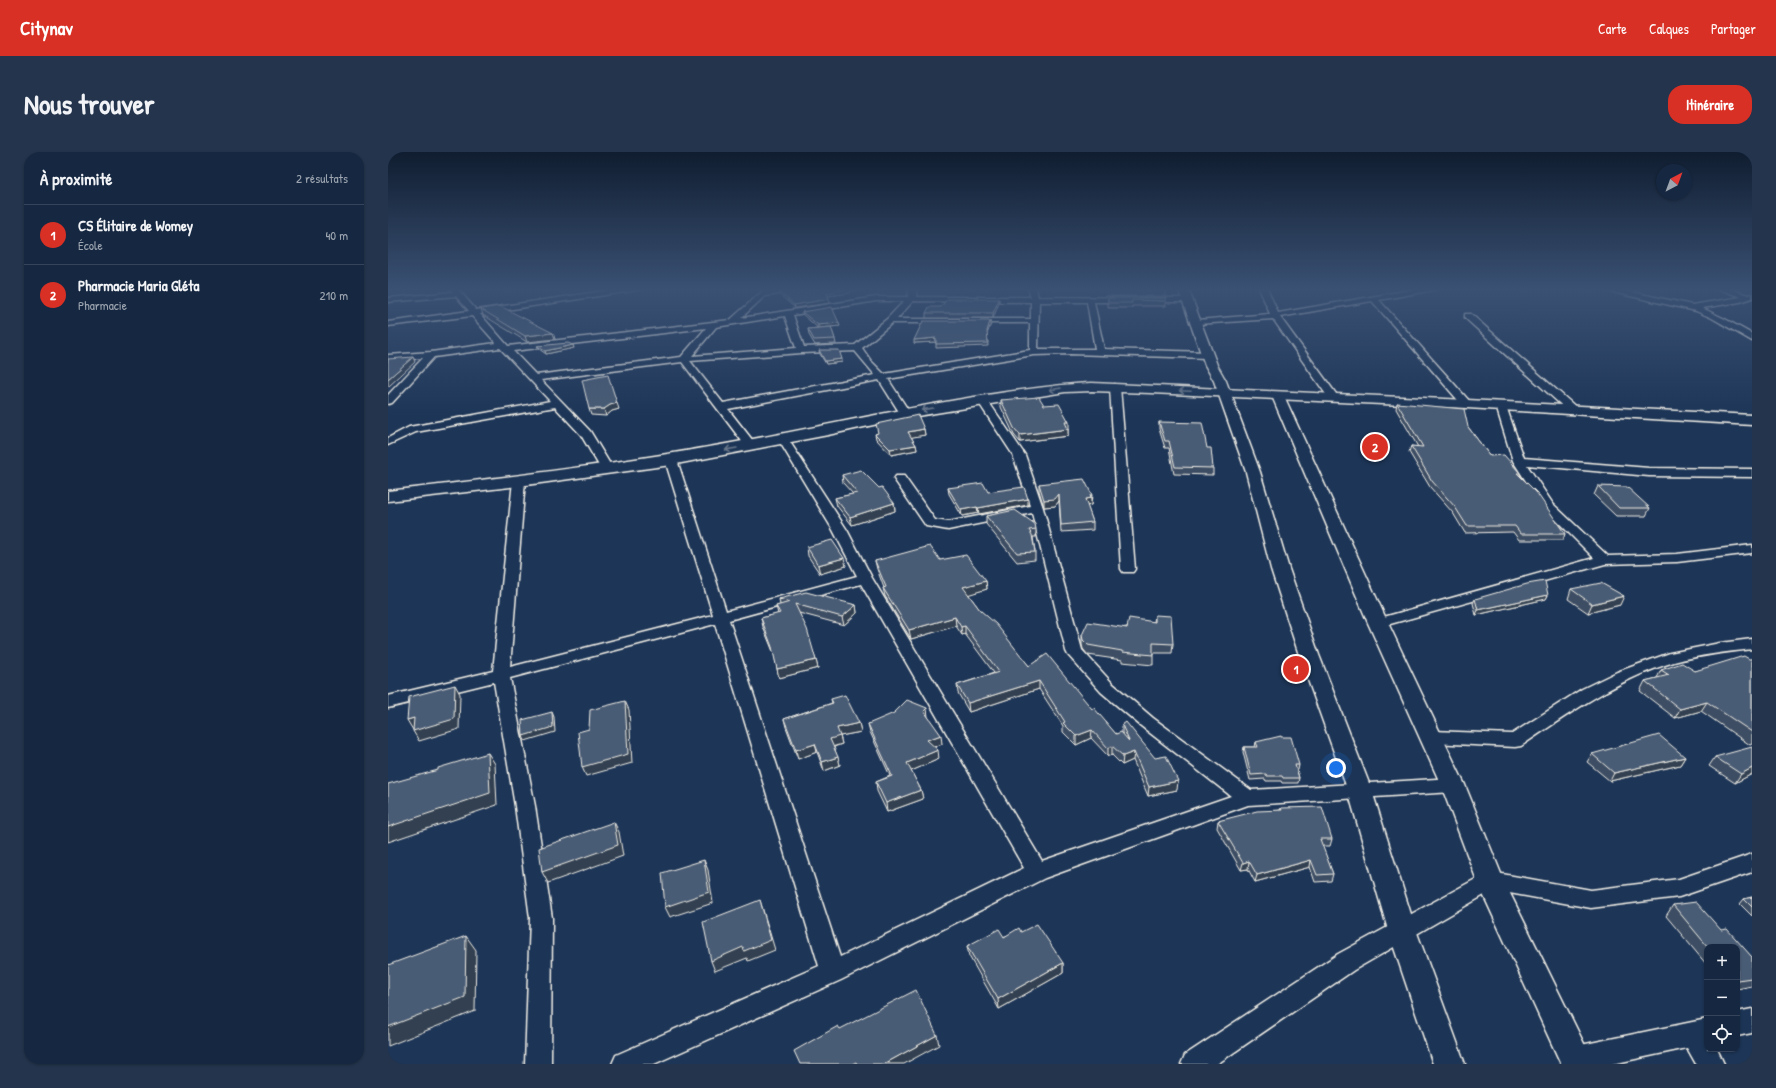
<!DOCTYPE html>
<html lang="fr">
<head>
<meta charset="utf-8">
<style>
  body { margin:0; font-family:"Patrick Hand",sans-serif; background:#23344c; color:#f1f3f6 }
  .controls { position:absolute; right:12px; bottom:12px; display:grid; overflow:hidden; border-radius:8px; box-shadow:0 1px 3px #0004 }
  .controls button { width:36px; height:36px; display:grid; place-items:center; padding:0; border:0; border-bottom:1px solid #35445a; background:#162841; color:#f1f3f6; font:20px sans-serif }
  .compass { position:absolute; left:1268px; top:12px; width:36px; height:36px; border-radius:50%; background:#162841; box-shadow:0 1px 3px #0004; rotate:41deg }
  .you { position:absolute; left:948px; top:616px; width:14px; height:14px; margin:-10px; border:3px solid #fff; border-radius:50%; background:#1a73e8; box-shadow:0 0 0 6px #1a73e833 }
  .badge { display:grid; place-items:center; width:26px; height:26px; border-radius:50%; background:#d93025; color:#fff; font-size:13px; font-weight:700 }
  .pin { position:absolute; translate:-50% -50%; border:2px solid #fff; box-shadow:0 1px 4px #0006 }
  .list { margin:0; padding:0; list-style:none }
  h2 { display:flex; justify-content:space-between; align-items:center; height:52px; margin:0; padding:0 16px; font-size:17px }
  h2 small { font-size:13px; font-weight:400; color:#9ea6b1 }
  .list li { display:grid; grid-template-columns:26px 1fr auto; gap:12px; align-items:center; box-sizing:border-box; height:60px; padding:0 16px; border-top:1px solid #35445a }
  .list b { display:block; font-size:15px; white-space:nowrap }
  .list p { margin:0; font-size:13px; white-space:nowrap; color:#9ea6b1 }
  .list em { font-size:13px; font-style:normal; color:#9ea6b1 }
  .icon { flex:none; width:22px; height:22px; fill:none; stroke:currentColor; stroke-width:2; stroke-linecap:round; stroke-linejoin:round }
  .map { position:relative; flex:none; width:1364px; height:912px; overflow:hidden; border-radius:16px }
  header { display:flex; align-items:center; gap:24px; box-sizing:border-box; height:56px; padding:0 20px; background:#d93025; color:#fff }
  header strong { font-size:19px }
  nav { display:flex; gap:22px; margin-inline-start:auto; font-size:14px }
  .intro { display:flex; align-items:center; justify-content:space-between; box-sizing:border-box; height:96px; padding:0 24px }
  h1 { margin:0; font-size:28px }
  .button { padding:10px 18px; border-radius:16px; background:#d93025; color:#fff; font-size:14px; font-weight:700 }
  main { display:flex; gap:24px; padding:0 24px }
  aside { flex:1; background:#162841; border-radius:16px; box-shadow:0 1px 3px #0004 }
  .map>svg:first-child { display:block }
</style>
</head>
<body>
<header>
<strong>Citynav</strong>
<nav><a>Carte</a><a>Calques</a><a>Partager</a></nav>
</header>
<div class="intro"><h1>Nous trouver</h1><a class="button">Itinéraire</a></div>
<main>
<aside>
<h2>À proximité<small>2 résultats</small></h2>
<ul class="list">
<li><span class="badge">1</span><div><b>CS Élitaire de Womey</b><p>École</p></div><em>40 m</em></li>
<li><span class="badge">2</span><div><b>Pharmacie Maria Gléta</b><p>Pharmacie</p></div><em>210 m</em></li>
</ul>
</aside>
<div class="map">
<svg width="1364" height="912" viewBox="0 0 1364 912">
  <rect width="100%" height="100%" fill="#1d3557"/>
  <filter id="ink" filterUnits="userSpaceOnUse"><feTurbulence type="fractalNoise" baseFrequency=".025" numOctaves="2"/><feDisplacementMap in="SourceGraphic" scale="8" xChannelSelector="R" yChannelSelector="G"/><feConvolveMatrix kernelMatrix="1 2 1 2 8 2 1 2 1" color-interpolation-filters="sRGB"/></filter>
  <g filter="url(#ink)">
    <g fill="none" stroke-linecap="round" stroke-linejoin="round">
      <g stroke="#f4f1e8" stroke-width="3">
        <path id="minor" d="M 61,136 L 69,136 L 88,158 L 236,136 L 254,136 L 250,138 L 92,162 L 120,194 L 342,168 L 378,136 L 386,136 L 383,139 L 403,136 L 421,136 L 417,138 L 377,144 L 353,166 L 488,145 L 520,145 L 521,136 L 529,136 L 528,145 L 643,145 L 640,136 L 648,136 L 650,145 L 799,146 L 803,148 L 802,150 L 706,150 L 716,197 L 820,200 L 824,203 L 820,206 L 682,202 L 646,203 L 500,227 L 522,261 L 517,264 L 513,263 L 491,228 L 340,257 L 369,294 L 363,297 L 359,296 L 294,210 L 153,228 L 202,279 L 225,317 L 223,319 L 215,319 L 213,317 L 193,283 L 167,255 L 28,280 L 0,293 L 0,286 L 21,275 L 162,249 L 112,196 L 46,205 L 4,251 L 0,252 L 0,243 L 35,206 L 0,209 L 0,203 L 43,200 L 108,191 L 84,164 L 0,174 L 0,170 L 81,159 L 68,144 L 0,150 L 0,146 L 65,140 ZM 488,149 L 516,149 L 499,167 L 467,193 L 416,195 L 405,163 ZM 525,149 L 643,150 L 643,167 L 509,167 ZM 651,150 L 699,150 L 707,197 L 650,197 ZM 397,164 L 408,196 L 304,204 L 328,175 ZM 504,171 L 642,171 L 642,198 L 496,222 L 483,209 L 474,196 ZM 318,176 L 293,205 L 148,223 L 125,199 ZM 467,199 L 487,223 L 335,251 L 302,209 L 413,201 Z
          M 871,136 L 879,136 L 890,161 L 1034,136 L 1050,136 L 1046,138 L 991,148 L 1084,252 L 1079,255 L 1075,254 L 984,149 L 892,165 L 951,246 L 946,249 L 942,248 L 885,167 L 809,172 L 805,170 L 809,168 L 882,162 Z
          M 1214,136 L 1226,136 L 1304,153 L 1353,145 L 1328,136 L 1339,136 L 1360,143 L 1364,142 L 1364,146 L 1352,150 L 1314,156 L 1337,167 L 1364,182 L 1364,189 L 1324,166 L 1308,159 L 1229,141 Z
          M 1077,162 L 1083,162 L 1189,256 L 1190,258 L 1189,260 L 1181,260 L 1077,166 Z
          M 727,232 L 732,235 L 747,417 L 745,420 L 735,420 L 733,417 L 722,235 Z
          M 594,245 L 598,246 L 637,303 L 655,356 L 694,498 L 725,532 L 765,566 L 863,638 L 1065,626 L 1072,628 L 1075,633 L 1072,638 L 1065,640 L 860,653 L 657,726 L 453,828 L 266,912 L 224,912 L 228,903 L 431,814 L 327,472 L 122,526 L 147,654 L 164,766 L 163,912 L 137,912 L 142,766 L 127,654 L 106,530 L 0,556 L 0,544 L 105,519 L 125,329 L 127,326 L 135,326 L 137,329 L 122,515 L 325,463 L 277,308 L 279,306 L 287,306 L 289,308 L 338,459 L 469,424 L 445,378 L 390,287 L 395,284 L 400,287 L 459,378 L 484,426 L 654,709 L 843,644 L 753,574 L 713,540 L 680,503 L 678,499 L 644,361 L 560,378 L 538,374 L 506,327 L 508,324 L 516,324 L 547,368 L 560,370 L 642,354 L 625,303 L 589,248 ZM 473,432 L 636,716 L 452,805 L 341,468 Z
          M 1113,251 L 1118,254 L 1136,306 L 1261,316 L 1364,317 L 1364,325 L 1261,324 L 1139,313 L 1165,352 L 1220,404 L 1289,402 L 1364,393 L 1364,401 L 1289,410 L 1217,412 L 995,474 L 990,476 L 985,474 L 982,471 L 985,468 L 1206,406 L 1154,354 L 1125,309 L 1108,254 Z
          M 1364,487 L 1364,497 C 1338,500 1311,503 1286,510 C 1229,527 1182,561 1133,594 L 1127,595 L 1044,591 L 1038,590 L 1035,585 L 1038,580 L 1044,579 L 1124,582 L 1194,537 L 1229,520 L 1282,501 L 1332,491 Z
          M 1364,702 L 1364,720 L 1291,745 L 1203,756 L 1105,738 L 966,818 L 829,912 L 793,912 L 797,903 L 950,802 L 1095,723 L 1103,720 L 1203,738 L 1291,727 Z
          M 1364,857 L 1364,881 L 1349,884 L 1349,860 Z
          M 1319,867 L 1319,897 L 1329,897 L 1336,912 L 1308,912 L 1299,896 L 1224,912 L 1177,912 L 1175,907 L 1179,898 L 1188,894 Z"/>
      </g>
      <g stroke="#f4f1e8" stroke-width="3">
        <path id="tertiary" d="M 790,136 L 800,136 L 829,213 L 838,229 L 872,320 L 901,417 L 931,503 L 984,639 L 1028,778 L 1077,912 L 1045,912 L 1000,778 L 960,639 L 911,503 L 883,417 L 858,320 L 826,229 L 817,213 Z
          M 890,240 L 894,241 L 896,244 L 1000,471 L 1077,633 L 1116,729 L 1206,912 L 1173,912 L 1089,729 L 1053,633 L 980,471 L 884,244 L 886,241 Z"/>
      </g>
      <g stroke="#f4f1e8" stroke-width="3">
        <path id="secondary" d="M 704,231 L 1079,248 L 1364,263 L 1364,273 L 1079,256 L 763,241 L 704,239 L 677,240 L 517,266 L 440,283 L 283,313 L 131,334 L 0,349 L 0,339 C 122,325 244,310 365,287 C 447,272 529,253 612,241 C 642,237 673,232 704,231 Z"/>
      </g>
      <path stroke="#f4f1e8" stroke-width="1.5" stroke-dasharray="1.5 1.5" stroke-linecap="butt" d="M 1185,136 L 1207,138"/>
      <use href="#minor" fill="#1d3557" fill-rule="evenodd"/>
      <use href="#tertiary" fill="#1d3557" fill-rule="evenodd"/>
      <use href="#secondary" fill="#1d3557" fill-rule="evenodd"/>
    </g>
    <path fill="#3e4e64" stroke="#f4f1e8" d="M 417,136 L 483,136 L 462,139 L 462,141 L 440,144 L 442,151 L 407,156 L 392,143 L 391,140 Z
      M 718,136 L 778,136 L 777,144 L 719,144 Z
      M 720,146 L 778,149 L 778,154 L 744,154 L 744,156 L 720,156 Z
      M 611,147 L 611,151 L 605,166 L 538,166 L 538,161 L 553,155 Z
      M 93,157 L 165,181 L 167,187 L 139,190 L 95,163 Z
      M 414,160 L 452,174 L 443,175 L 447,187 L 448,192 L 427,193 L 421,183 L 420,177 L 430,176 L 415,163 Z
      M 602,169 L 603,172 L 599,181 L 600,194 L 548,196 L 548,190 L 526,191 Z
      M 185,193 L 186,196 L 158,202 L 151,197 L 149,194 Z
      M 431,198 L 454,210 L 438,212 L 432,202 Z
      M 613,248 L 656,253 L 681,270 L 681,277 L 680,277 L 680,284 L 632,290 L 626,283 L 613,255 Z
      M 1009,251 L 1080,275 L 1102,304 L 1132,321 L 1132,323 L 1177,382 L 1175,388 L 1131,388 L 1125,380 L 1077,381 L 1065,361 L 1042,335 L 1021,300 L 1023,294 L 1030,295 L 1008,257 Z
      M 201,257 L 231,257 L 224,259 L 218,264 L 203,263 Z
      M 771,270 L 819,296 L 825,316 L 825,323 L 786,322 L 781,296 L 777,296 L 771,277 Z
      M 536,277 L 537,283 L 523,285 L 528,293 L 529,298 L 503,303 L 488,287 L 487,282 Z
      M 454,323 L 506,351 L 507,359 L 464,373 L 449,354 L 447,346 L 465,342 L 455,331 Z
      M 651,332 L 704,343 L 703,353 L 699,354 L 705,370 L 705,378 L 673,380 L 671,349 L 667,354 L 656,355 L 651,339 Z
      M 1210,334 L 1262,356 L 1258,364 L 1228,364 L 1206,343 Z
      M 560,336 L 600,340 L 640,353 L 591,362 L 590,361 L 574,364 L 561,342 Z
      M 598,364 L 648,377 L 648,385 L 645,385 L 647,400 L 647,408 L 629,410 L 598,372 Z
      M 419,395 L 458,414 L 432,422 L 420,404 Z
      M 552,408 L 598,429 L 599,437 L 580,442 L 592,458 L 641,514 L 704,557 L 728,582 L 734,581 L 734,573 L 789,638 L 760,644 L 745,608 L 734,613 L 724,603 L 720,604 L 703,586 L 688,593 L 675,580 L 675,574 L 651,537 L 581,560 L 570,541 L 569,533 L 606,521 L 577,482 L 574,483 L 568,474 L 523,487 L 497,444 L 495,436 L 496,436 L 489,417 L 487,409 Z
      M 1183,437 L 1232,453 L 1200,461 L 1180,447 Z
      M 1160,443 L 1158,447 L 1088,463 L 1085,451 L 1087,447 Z
      M 391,447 L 468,453 L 469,461 L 456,473 L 411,461 L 428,508 L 430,516 L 391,526 L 386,502 L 375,475 L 373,466 L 390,462 L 388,454 L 392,453 Z
      M 767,463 L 785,492 L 784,501 L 765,501 L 765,513 L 734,510 L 734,508 L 700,503 L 695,497 L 694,493 L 694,483 L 766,470 Z
      M 1364,507 L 1364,592 L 1362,593 L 1313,559 L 1287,566 L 1252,539 L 1257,529 L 1269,526 L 1273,518 L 1307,519 Z
      M 443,547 L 471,571 L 473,580 L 452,584 L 454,592 L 446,595 L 452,613 L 436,619 L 429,600 L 410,607 L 398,575 L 396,567 L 444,551 Z
      M 540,565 L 554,592 L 547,595 L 551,607 L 523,619 L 533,638 L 535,647 L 499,660 L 489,639 L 488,630 L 502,624 L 482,580 L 480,572 Z
      M 868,590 L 911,613 L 910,618 L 909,618 L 911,626 L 910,631 L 894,631 L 893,629 L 878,629 L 877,627 L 862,628 L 855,600 L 856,595 L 867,595 Z
      M 1204,602 L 1297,605 L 1292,613 L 1222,629 L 1199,610 Z
      M 1327,605 L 1364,622 L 1347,631 L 1321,614 Z
      M 893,656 L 944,687 L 942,694 L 934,694 L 945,722 L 943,729 L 927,730 L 922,715 L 867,730 L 860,717 L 853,718 L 829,676 L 830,669 L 892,658 Z
      M 1364,745 L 1364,764 L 1352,752 L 1356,747 Z
      M 1285,753 L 1333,778 L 1364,805 L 1364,834 L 1349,837 L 1349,795 L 1319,795 L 1319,813 L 1278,764 Z
      M 633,780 L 675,811 L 675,821 L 611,857 L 581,804 L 579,794 Z"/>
    <path fill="#324051" stroke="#f4f1e8" d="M 460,136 L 483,136 L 462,139 L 462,141 L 439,144 L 439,141 Z
      M 441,147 L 442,151 L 407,156 L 406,153 Z
      M 611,147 L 611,151 L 605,166 L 605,161 Z
      M 602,169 L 603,172 L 599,182 L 599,179 Z
      M 451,171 L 452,174 L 430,176 L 430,173 Z
      M 165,181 L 167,187 L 139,190 L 137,184 Z
      M 548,186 L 548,190 L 526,191 L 526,188 Z
      M 185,193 L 186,196 L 158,202 L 157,199 Z
      M 25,205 L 27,210 L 0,235 L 0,227 Z
      M 454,207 L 454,210 L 438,212 L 437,209 Z
      M 229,251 L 231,257 L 224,259 L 218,264 L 216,257 L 222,253 Z
      M 536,277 L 537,283 L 520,286 L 520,280 Z
      M 680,277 L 680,284 L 632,290 L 632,283 Z
      M 528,293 L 529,298 L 503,303 L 502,297 Z
      M 671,342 L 671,349 L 667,354 L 656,355 L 656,348 Z
      M 703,346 L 703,353 L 697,354 L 697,347 Z
      M 640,347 L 640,353 L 591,362 L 590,356 Z
      M 506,351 L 507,359 L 464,373 L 462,365 Z
      M 589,355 L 590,361 L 574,364 L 573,358 Z
      M 456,406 L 458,414 L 432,422 L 430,413 Z
      M 598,429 L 599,437 L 576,444 L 575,435 Z
      M 1160,443 L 1158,447 L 1088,463 L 1090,458 Z
      M 1236,444 L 1232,453 L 1200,461 L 1204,452 Z
      M 468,453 L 469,461 L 456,473 L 454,465 Z
      M 567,465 L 568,474 L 523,487 L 521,478 Z
      M 577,474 L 577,482 L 574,483 L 573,475 Z
      M 428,508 L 430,516 L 391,526 L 389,517 Z
      M 651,529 L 651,537 L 581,560 L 580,551 Z
      M 67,533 L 72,542 L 71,577 L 31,589 L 25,579 Z
      M 237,549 L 241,558 L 244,611 L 198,624 L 194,615 Z
      M 1319,550 L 1313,559 L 1287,566 L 1292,557 Z
      M 539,556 L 540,565 L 537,568 L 536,559 Z
      M 164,560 L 166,565 L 167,580 L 137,589 L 135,584 Z
      M 26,566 L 32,575 L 25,578 L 19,568 Z
      M 471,571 L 473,580 L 452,584 L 454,592 L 444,595 L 442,587 L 449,576 Z
      M 704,578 L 703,586 L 688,593 L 688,584 Z
      M 553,583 L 554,592 L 541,597 L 539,588 Z
      M 427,592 L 429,600 L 410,607 L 408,598 Z
      M 724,594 L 724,603 L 720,604 L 720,596 Z
      M 550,598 L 551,607 L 521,620 L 519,611 Z
      M 746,600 L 745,608 L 734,613 L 735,604 Z
      M 100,601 L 107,612 L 109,653 L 0,690 L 0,675 Z
      M 450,605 L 452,613 L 436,619 L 434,610 Z
      M 1297,605 L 1292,613 L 1222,629 L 1226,621 Z
      M 1364,616 L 1364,622 L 1347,631 L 1353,622 Z
      M 790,629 L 789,638 L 760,644 L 761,635 Z
      M 533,638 L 535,647 L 499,660 L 498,651 Z
      M 226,670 L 231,680 L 235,704 L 160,731 L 154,720 Z
      M 316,708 L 320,718 L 325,751 L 282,765 L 277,755 Z
      M 923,708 L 922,715 L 867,730 L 869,723 Z
      M 861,709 L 860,717 L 853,718 L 855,711 Z
      M 372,748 L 387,798 L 360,809 L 359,806 L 327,819 L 323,809 Z
      M 78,784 L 88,798 L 87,859 L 0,894 L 0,875 Z
      M 675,811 L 675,821 L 611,857 L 610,847 Z
      M 549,883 L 551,893 L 516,912 L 496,912 Z"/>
    <path fill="#485b74" stroke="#f4f1e8" d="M 417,136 L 460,136 L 462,137 L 439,141 L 441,147 L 406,153 L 391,140 Z
      M 719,136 L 778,136 L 778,139 L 719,138 Z
      M 720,146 L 778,146 L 778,149 L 744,148 L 744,151 L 720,151 Z
      M 559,147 L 611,147 L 605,161 L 538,161 L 541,155 L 553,155 Z
      M 112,154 L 165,181 L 137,184 L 93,157 Z
      M 444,155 L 451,171 L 430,173 L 414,160 Z
      M 535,169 L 602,169 L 599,179 L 600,191 L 548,192 L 548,186 L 526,188 Z
      M 443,175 L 447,187 L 426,188 L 420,177 Z
      M 180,191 L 185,193 L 157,199 L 149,194 Z
      M 431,198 L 451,198 L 454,207 L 437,209 Z
      M 25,205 L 0,227 L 0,207 Z
      M 220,223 L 229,251 L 222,253 L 216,257 L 201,257 L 194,228 Z
      M 651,245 L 656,253 L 671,252 L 681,270 L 677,270 L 680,277 L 632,283 L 626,276 L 613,248 Z
      M 1009,251 L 1076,257 L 1080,275 L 1102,304 L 1116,303 L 1132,321 L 1129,321 L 1149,341 L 1177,382 L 1133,382 L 1127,374 L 1079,374 L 1067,355 L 1044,329 L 1023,294 L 1035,295 Z
      M 530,263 L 536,277 L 520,280 L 528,293 L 502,297 L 487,282 L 490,281 L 488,272 Z
      M 771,270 L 814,271 L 819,296 L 823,296 L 825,316 L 787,315 L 781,289 L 777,289 Z
      M 473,318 L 491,336 L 494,335 L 506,351 L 462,365 L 447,346 L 469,341 L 454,323 Z
      M 696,327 L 704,343 L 702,343 L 703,346 L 697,347 L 705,370 L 673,373 L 671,342 L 667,347 L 656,348 L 651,332 Z
      M 595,331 L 600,340 L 636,335 L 640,347 L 590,356 L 589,355 L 573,358 L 560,336 Z
      M 1210,334 L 1239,335 L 1262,356 L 1231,356 Z
      M 627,358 L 647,372 L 648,377 L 641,378 L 644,383 L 647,400 L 629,401 L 598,364 Z
      M 444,388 L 456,406 L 430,413 L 419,395 Z
      M 542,394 L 552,408 L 578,403 L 598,429 L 575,435 L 592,458 L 608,472 L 641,514 L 659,502 L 704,557 L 706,556 L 728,582 L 733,580 L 741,589 L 734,573 L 738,570 L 767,606 L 778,604 L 790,629 L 761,635 L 746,600 L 735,604 L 724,594 L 720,596 L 704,578 L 688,584 L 675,571 L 677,570 L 651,529 L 580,551 L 569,533 L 611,520 L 577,474 L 573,475 L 567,465 L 521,478 L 495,436 L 498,435 L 487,409 Z
      M 1157,429 L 1160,443 L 1090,458 L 1087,447 L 1139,432 Z
      M 1213,431 L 1236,444 L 1204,452 L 1183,437 Z
      M 418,440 L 468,453 L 454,465 L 407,452 L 419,477 L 428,508 L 389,517 L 384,495 L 373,466 L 392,461 L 388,454 L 402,450 L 391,447 Z
      M 767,463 L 783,464 L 785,492 L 765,491 L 765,503 L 734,500 L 734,499 L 700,493 L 695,488 L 694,483 L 700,470 L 739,476 L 741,466 L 767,470 Z
      M 1356,504 L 1361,507 L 1364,507 L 1364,580 L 1319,550 L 1292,557 L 1257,529 L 1281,523 L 1273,518 L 1294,511 L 1307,519 Z
      M 67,533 L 66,567 L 25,579 L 26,566 L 19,568 L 21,545 Z
      M 457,543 L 471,571 L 449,576 L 452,584 L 442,587 L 450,605 L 434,610 L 427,592 L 408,598 L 396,567 L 445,551 L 443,547 Z
      M 519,548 L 539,556 L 536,559 L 553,583 L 539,588 L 550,598 L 519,611 L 533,638 L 498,651 L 488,630 L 504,624 L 480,572 L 506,561 Z
      M 237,549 L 240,602 L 194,615 L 190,580 L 201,577 L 202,558 Z
      M 164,560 L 165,575 L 135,584 L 134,568 Z
      M 1271,583 L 1297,605 L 1226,621 L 1204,602 Z
      M 893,584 L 893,585 L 903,585 L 911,613 L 907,613 L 911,626 L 895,626 L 894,624 L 879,624 L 878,622 L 863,623 L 856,595 L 870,595 L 868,590 Z
      M 1364,595 L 1364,616 L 1353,622 L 1327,605 Z
      M 100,601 L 102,641 L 0,675 L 0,632 L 50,618 L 50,616 Z
      M 934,655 L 944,687 L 932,687 L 945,722 L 929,723 L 923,708 L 869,723 L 861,709 L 855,711 L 830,669 L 869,659 L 894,658 L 893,656 Z
      M 226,670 L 230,693 L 154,720 L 151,696 Z
      M 316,708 L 321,740 L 277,755 L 274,721 Z
      M 1364,745 L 1364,755 L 1356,747 Z
      M 372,748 L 383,788 L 356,799 L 355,795 L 323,809 L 315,770 Z
      M 1308,750 L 1333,778 L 1339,777 L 1364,805 L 1364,826 L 1349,828 L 1349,795 L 1320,795 L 1285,753 Z
      M 649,772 L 675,811 L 610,847 L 579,794 L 611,777 L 616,785 L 631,776 L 633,780 Z
      M 78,784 L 77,845 L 0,875 L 0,813 Z
      M 528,838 L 549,883 L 496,912 L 469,912 L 468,910 L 464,912 L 412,912 L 406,899 L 450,874 L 452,877 Z"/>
    <defs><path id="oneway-shaft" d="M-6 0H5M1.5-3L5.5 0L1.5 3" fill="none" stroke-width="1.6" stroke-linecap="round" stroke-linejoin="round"/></defs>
    <g stroke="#68778a">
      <use href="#oneway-shaft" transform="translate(667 237) rotate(172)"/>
      <use href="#oneway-shaft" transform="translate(797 239) rotate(-177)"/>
      <use href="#oneway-shaft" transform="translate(539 257) rotate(170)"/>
      <use href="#oneway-shaft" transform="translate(343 297) rotate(170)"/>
    </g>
  </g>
  <linearGradient id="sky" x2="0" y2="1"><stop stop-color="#101d30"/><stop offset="0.52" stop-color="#3a5174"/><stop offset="1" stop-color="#3a5174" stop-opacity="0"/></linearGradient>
  <rect width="1364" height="264" fill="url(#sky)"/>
</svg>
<div class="controls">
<button>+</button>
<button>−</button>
<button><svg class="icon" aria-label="locate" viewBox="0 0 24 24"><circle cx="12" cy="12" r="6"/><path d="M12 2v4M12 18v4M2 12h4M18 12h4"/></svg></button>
</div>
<svg class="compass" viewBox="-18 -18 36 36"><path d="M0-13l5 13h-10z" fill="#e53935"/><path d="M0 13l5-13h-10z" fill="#9ea6b1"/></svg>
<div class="you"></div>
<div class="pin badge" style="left:908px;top:517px">1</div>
<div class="pin badge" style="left:987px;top:295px">2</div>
</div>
</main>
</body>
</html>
